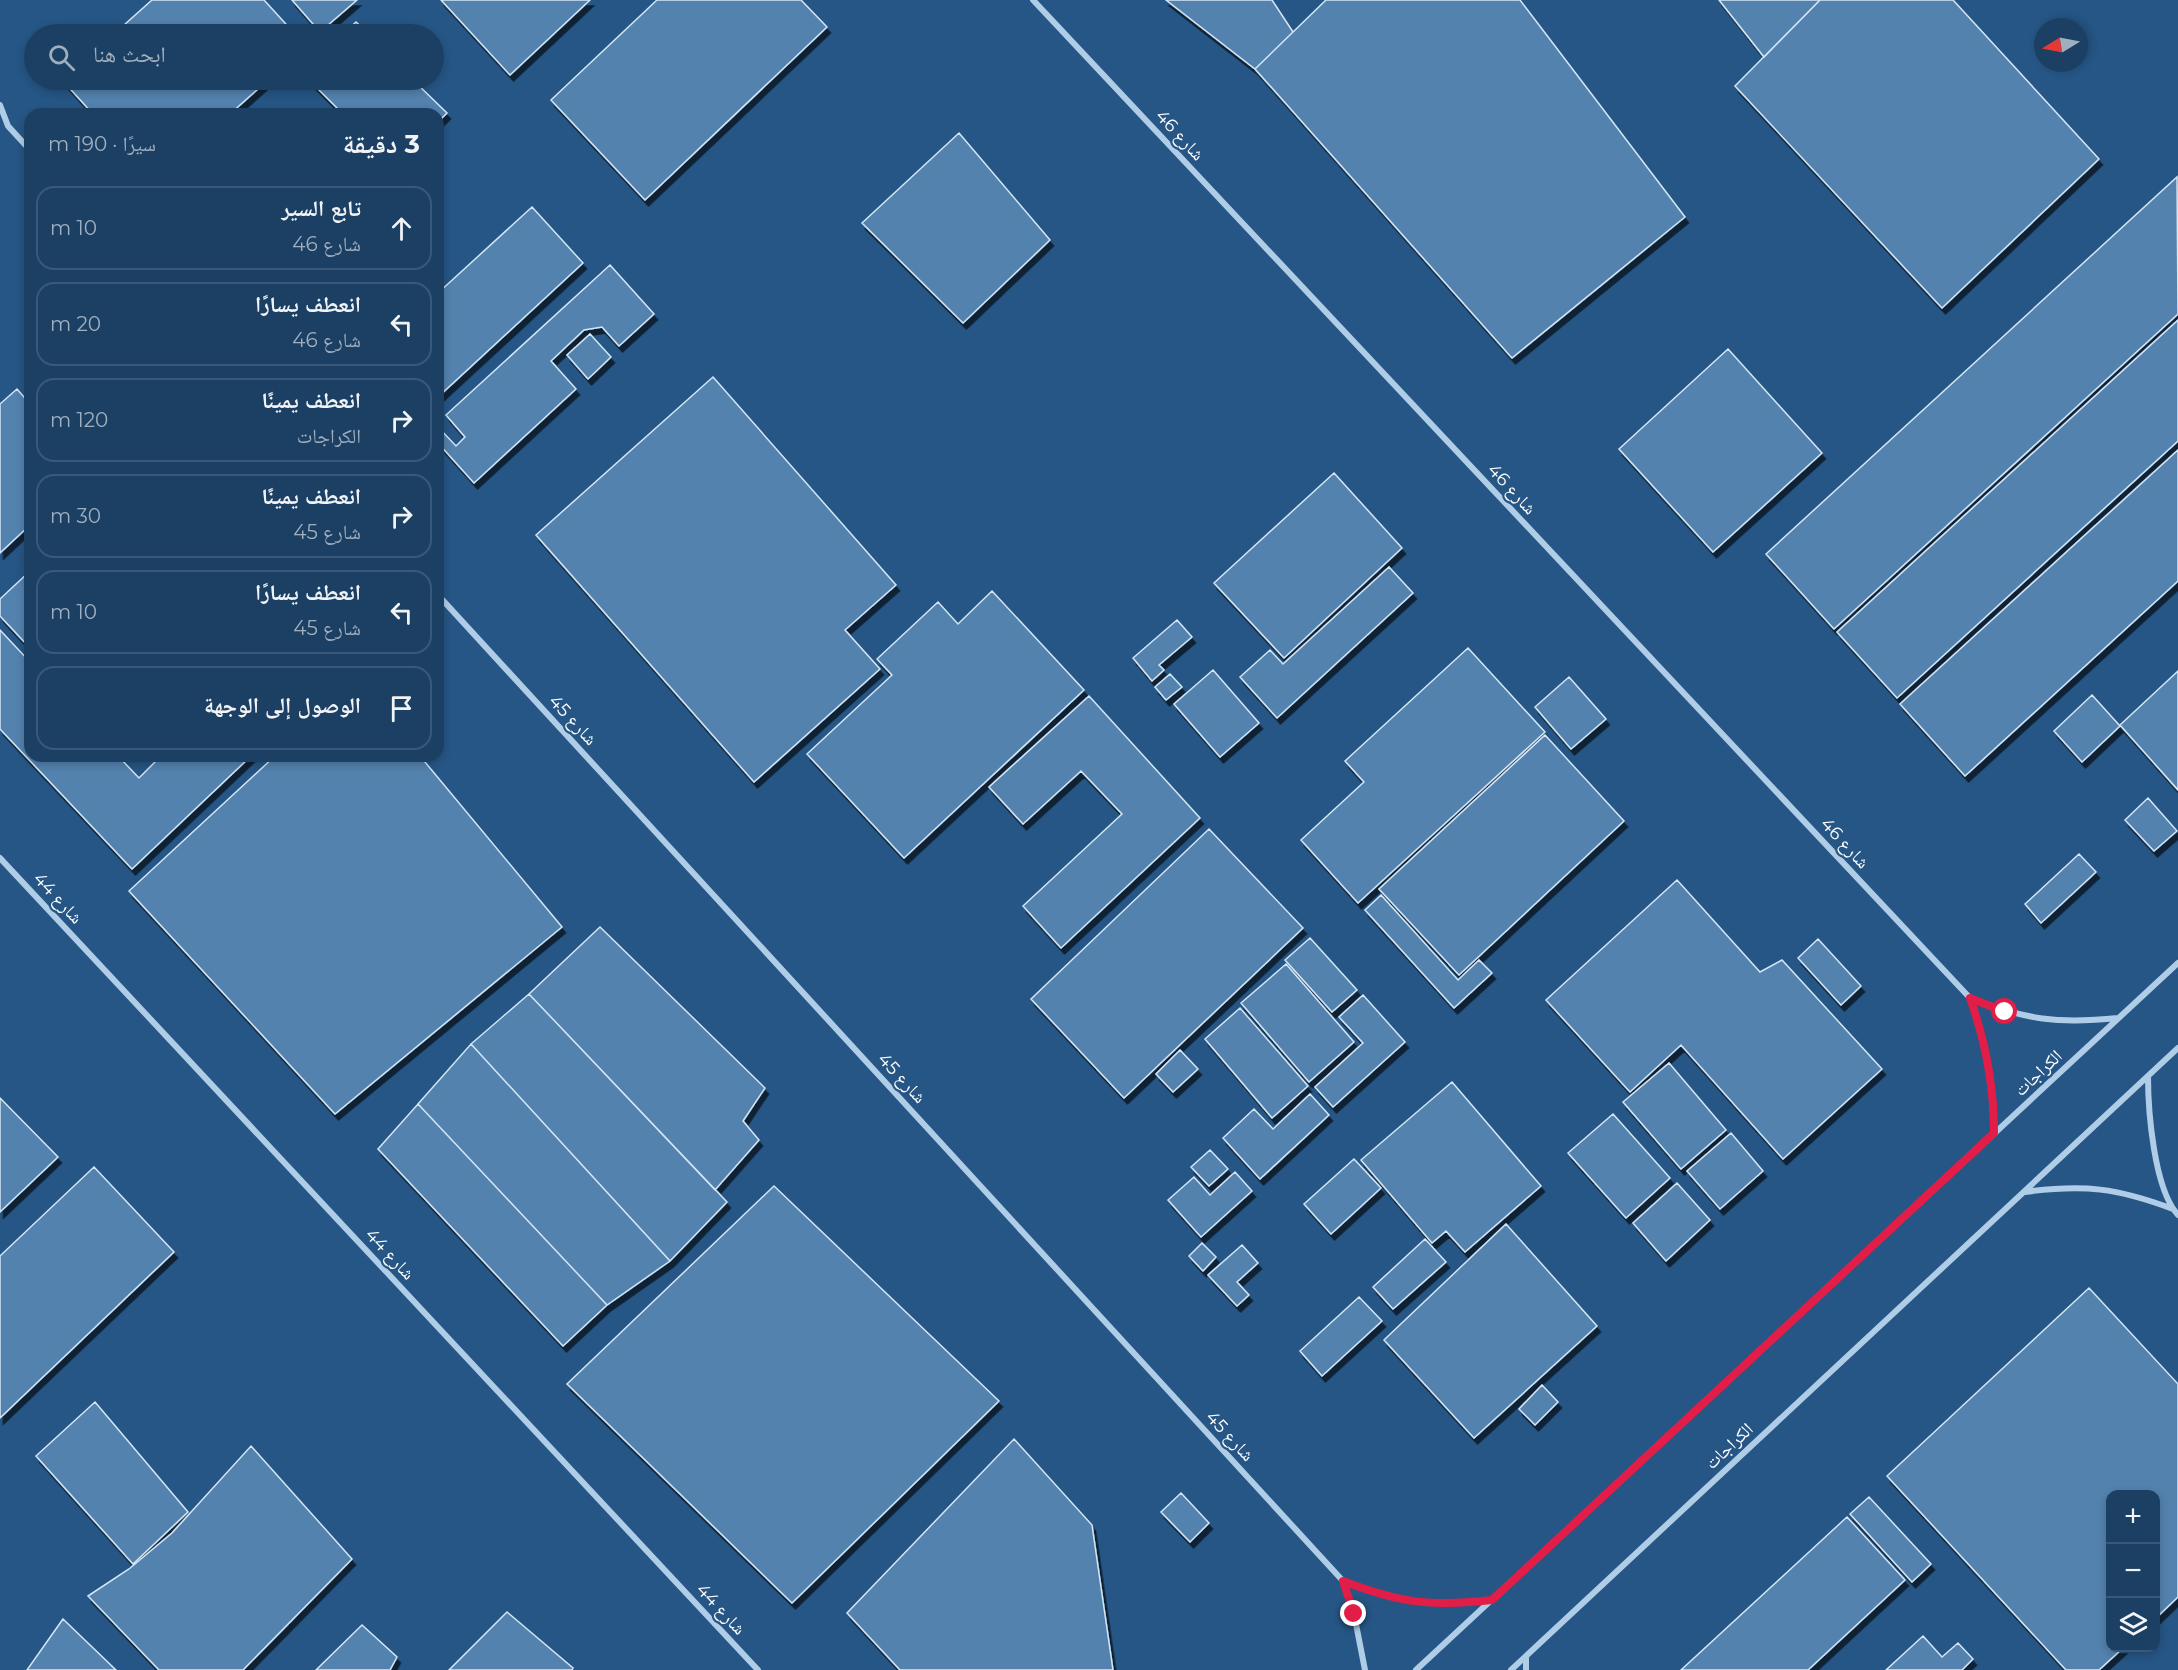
<!DOCTYPE html>
<html lang="ar">
<head>
<meta charset="utf-8">
<style>
  body { margin:0; font-family:Montserrat,"Noto Naskh Arabic",sans-serif; background:#25476a; color:#f1f3f6; direction:rtl }
  .controls { position:absolute; right:18px; bottom:18px; display:grid; overflow:hidden; border-radius:12px; box-shadow:0 3px 9px #0003 }
  .controls button { width:54px; height:54px; display:grid; place-items:center; padding:0; border:0; border-bottom:2px solid #3a5978; background:#1c4064; color:#f1f3f6; font:30px sans-serif }
  .compass { position:absolute; left:2034px; top:18px; width:54px; height:54px; border-radius:50%; background:#1c4064; box-shadow:0 3px 9px #0003; rotate:260deg }
  .stop { position:absolute; width:18px; height:18px; margin:-14px; border:4px solid #e11d48; border-radius:50%; background:#fff }
  .stop.end { background:#e11d48; border-color:#fff; box-shadow:0 2px 6px #0008 }
  .list { margin:0; padding:0; list-style:none }
  h2 { display:flex; justify-content:space-between; align-items:center; height:78px; margin:0; padding:0 24px; font-size:26px }
  h2 small { font-size:20px; font-weight:400; color:#a0afbf }
  .list li { display:grid; grid-template-columns:39px 1fr auto; gap:18px; align-items:center; box-sizing:border-box; height:84px; margin:0 12px 12px; padding:0 12px; border:2px solid #3a5978; border-radius:18px }
  .list b { display:block; font-size:22px; white-space:nowrap }
  .list p { margin:0; font-size:20px; white-space:nowrap; color:#a0afbf }
  .list em { font-size:20px; font-style:normal; color:#a0afbf }
  .icon { flex:none; width:33px; height:33px; fill:none; stroke:currentColor; stroke-width:2; stroke-linecap:round; stroke-linejoin:round }
  .map { position:relative; flex:none; width:2178px; height:1670px; overflow:hidden; direction:ltr }
  .search { position:absolute; background:#1c4064; box-shadow:0 3px 9px #0003; left:24px; top:24px; width:420px; height:66px; display:flex; align-items:center; gap:15px; box-sizing:border-box; padding:0 21px; border-radius:33px; color:#a0afbf; font-size:22px }
  .panel { position:absolute; background:#1c4064; box-shadow:0 3px 9px #0003; left:24px; top:108px; width:420px; height:654px; border-radius:18px; direction:rtl }
  .map>svg:first-child { display:block }
</style>
</head>
<body>
<div class="map">
<svg width="2178" height="1670" viewBox="0 0 2178 1670">
  <defs>
    <filter id="shadow"><feDropShadow dx="3.5" dy="6" stdDeviation="0" flood-color="#0009"/></filter>
  </defs>
  <rect width="100%" height="100%" fill="#265685"/>
  <path fill="#5282ae" stroke="#d4e6f6" stroke-width="1.5" filter="url(#shadow)" d="M 152,0 L 264,0 L 295,34 L 114,34 Z
    M 292,0 L 357,0 L 320,32 Z
    M 441,0 L 590,0 L 510,75 Z
    M 657,0 L 801,0 L 827,27 L 645,200 L 551,100 Z
    M 1166,0 L 1272,0 L 1293,32 L 1255,69 Z
    M 1326,0 L 1520,0 L 1685,217 L 1512,358 L 1255,69 Z
    M 1719,0 L 1820,0 L 1764,57 Z
    M 1820,0 L 1953,0 L 2099,159 L 1942,308 L 1735,86 Z
    M 356,22 L 369,34 L 343,34 Z
    M 313,25 L 320,32 L 317,34 L 302,34 Z
    M 65,80 L 268,80 L 230,114 L 93,114 L 63,81 Z
    M 309,80 L 413,80 L 447,113 L 438,122 L 438,114 L 343,114 Z
    M 959,133 L 1050,240 L 963,323 L 862,223 Z
    M 2177,177 L 2178,314 L 1834,629 L 1766,554 Z
    M 532,207 L 583,263 L 438,397 L 438,293 Z
    M 610,265 L 654,314 L 619,346 L 602,327 L 584,330 L 551,361 L 576,389 L 474,483 L 438,443 L 439,428 L 456,446 L 465,437 L 446,415 Z
    M 2178,320 L 2178,441 L 1897,698 L 1837,632 Z
    M 590,334 L 611,357 L 588,379 L 567,355 Z
    M 1728,349 L 1822,453 L 1713,552 L 1619,449 Z
    M 713,377 L 896,585 L 845,630 L 880,669 L 754,782 L 536,535 Z
    M 17,389 L 30,404 L 30,493 L 26,497 L 30,508 L 30,525 L 0,553 L 0,404 Z
    M 2178,450 L 2178,581 L 1965,776 L 1900,704 Z
    M 1334,473 L 1402,548 L 1284,658 L 1214,583 Z
    M 1389,567 L 1413,593 L 1277,718 L 1240,677 L 1270,650 L 1283,664 Z
    M 30,571 L 30,648 L 0,616 L 0,599 Z
    M 992,591 L 1084,690 L 904,858 L 807,754 L 892,675 L 877,659 L 938,602 L 958,624 Z
    M 1177,620 L 1192,637 L 1159,665 L 1164,670 L 1152,681 L 1133,658 Z
    M 0,630 L 30,662 L 30,756 L 118,756 L 139,778 L 161,756 L 251,756 L 132,869 L 0,729 Z
    M 1468,648 L 1545,732 L 1358,903 L 1301,840 L 1364,782 L 1345,761 Z
    M 1213,670 L 1259,723 L 1220,757 L 1174,704 Z
    M 2178,671 L 2178,790 L 2120,725 Z
    M 1170,674 L 1182,687 L 1166,700 L 1155,687 Z
    M 1569,677 L 1606,719 L 1571,749 L 1535,707 Z
    M 2092,695 L 2120,726 L 2082,762 L 2054,731 Z
    M 1089,696 L 1200,818 L 1061,948 L 1023,906 L 1122,814 L 1081,771 L 1023,824 L 989,787 Z
    M 1545,735 L 1624,821 L 1459,975 L 1379,889 Z
    M 275,756 L 420,756 L 562,927 L 335,1114 L 129,891 Z
    M 2148,798 L 2177,831 L 2154,851 L 2125,820 Z
    M 1209,829 L 1303,928 L 1124,1098 L 1031,999 Z
    M 2079,854 L 2096,872 L 2041,923 L 2025,904 Z
    M 1677,880 L 1760,972 L 1782,960 L 1882,1069 L 1783,1159 L 1681,1045 L 1630,1092 L 1546,1000 Z
    M 1381,895 L 1458,980 L 1479,960 L 1492,973 L 1454,1008 L 1365,910 Z
    M 600,927 L 765,1088 L 743,1121 L 759,1140 L 715,1190 L 529,994 Z
    M 1310,938 L 1357,990 L 1332,1012 L 1285,960 Z
    M 1818,939 L 1861,986 L 1841,1005 L 1798,958 Z
    M 1286,964 L 1354,1042 L 1309,1082 L 1241,1003 Z
    M 529,994 L 727,1202 L 670,1261 L 471,1044 Z
    M 1363,995 L 1405,1042 L 1333,1107 L 1315,1087 L 1363,1043 L 1339,1017 Z
    M 1240,1008 L 1308,1086 L 1272,1118 L 1205,1039 Z
    M 471,1044 L 670,1261 L 607,1305 L 418,1104 Z
    M 1180,1050 L 1198,1069 L 1173,1092 L 1156,1074 Z
    M 1669,1063 L 1726,1130 L 1681,1169 L 1623,1102 Z
    M 1452,1082 L 1541,1186 L 1465,1252 L 1446,1231 L 1432,1243 L 1361,1160 Z
    M 1310,1094 L 1329,1115 L 1260,1179 L 1223,1138 L 1254,1109 L 1273,1129 Z
    M 0,1098 L 58,1157 L 0,1212 Z
    M 418,1104 L 607,1305 L 563,1346 L 378,1149 Z
    M 1613,1114 L 1670,1178 L 1626,1218 L 1568,1153 Z
    M 1731,1133 L 1763,1171 L 1720,1209 L 1687,1171 Z
    M 1210,1150 L 1228,1169 L 1209,1186 L 1191,1167 Z
    M 1354,1159 L 1381,1188 L 1331,1234 L 1304,1204 Z
    M 94,1167 L 174,1252 L 0,1418 L 0,1256 Z
    M 1235,1172 L 1252,1191 L 1201,1237 L 1168,1200 L 1194,1177 L 1210,1195 Z
    M 1677,1183 L 1710,1220 L 1666,1261 L 1633,1223 Z
    M 774,1186 L 999,1401 L 792,1603 L 567,1384 Z
    M 1506,1224 L 1597,1326 L 1474,1438 L 1384,1340 Z
    M 1425,1239 L 1446,1262 L 1393,1309 L 1373,1287 Z
    M 1202,1243 L 1216,1257 L 1203,1271 L 1189,1256 Z
    M 1242,1245 L 1258,1263 L 1237,1282 L 1249,1295 L 1237,1306 L 1208,1275 Z
    M 2089,1288 L 2178,1384 L 2178,1597 L 2156,1618 L 2156,1494 L 2110,1494 L 2110,1648 L 2123,1648 L 2099,1670 L 2066,1670 L 1887,1476 Z
    M 1359,1297 L 1382,1321 L 1322,1376 L 1300,1351 Z
    M 1542,1385 L 1558,1402 L 1535,1425 L 1519,1409 Z
    M 95,1402 L 188,1512 L 133,1564 L 36,1456 Z
    M 1014,1439 L 1092,1525 L 1113,1670 L 900,1670 L 847,1613 Z
    M 251,1446 L 352,1559 L 243,1670 L 159,1670 L 88,1596 L 129,1569 L 172,1533 Z
    M 1181,1493 L 1209,1523 L 1190,1542 L 1161,1512 Z
    M 1869,1497 L 1931,1564 L 1912,1582 L 1850,1514 Z
    M 1847,1517 L 1905,1580 L 1808,1670 L 1681,1670 Z
    M 507,1612 L 573,1668 L 572,1670 L 449,1670 Z
    M 63,1619 L 116,1670 L 27,1670 Z
    M 362,1625 L 397,1657 L 390,1670 L 316,1670 Z
    M 1923,1636 L 1942,1657 L 1958,1643 L 1973,1659 L 1962,1670 L 1886,1670 Z"/>
  <g fill="none" stroke-linecap="round" stroke-linejoin="round">
    <path stroke="#b0cde8" stroke-width="6" d="M 1033,0 L 1970,998 C 1986,1043 1994,1086 1994,1133
      M 0,105 L 8,126 L 30,150
      M 438,595 L 1343,1581 L 1354,1614 L 1365,1670
      M 0,858 L 758,1670
      M 1970,998 C 2026,1020 2058,1024 2118,1018
      M 2148,1076 C 2148,1111 2154,1189 2178,1215
      M 2025,1192 C 2084,1184 2117,1188 2173,1209
      M 1343,1581 C 1400,1603 1431,1607 1491,1600
      M 1526,1656 L 1526,1670
      M 1416,1670 L 2178,963
      M 1511,1670 L 2178,1048"/>
  </g>
  <g fill="none" stroke-linecap="round" stroke-linejoin="round">
    <path stroke="#e11d48" stroke-width="8" d="M 1354,1614 L 1343,1581 C 1400,1603 1431,1607 1492,1600 L 1994,1133 C 1994,1086 1986,1043 1970,998 L 2005,1012"/>
  </g>
  <g text-anchor="middle" dominant-baseline="central" stroke-width="4.5" stroke-linejoin="round" paint-order="stroke">
    <g font-size="18" fill="#fff" stroke="#265685">
      <text transform="translate(1180 135) rotate(47)">شارع 46</text>
      <text transform="translate(1512 489) rotate(47)">شارع 46</text>
      <text transform="translate(573 720) rotate(47)">شارع 45</text>
      <text transform="translate(1845 843) rotate(47)">شارع 46</text>
      <text transform="translate(58 898) rotate(47)">شارع 44</text>
      <text transform="translate(2038 1073) rotate(-43)">الكراجات</text>
      <text transform="translate(902 1078) rotate(47)">شارع 45</text>
      <text transform="translate(390 1254) rotate(47)">شارع 44</text>
      <text transform="translate(1230 1436) rotate(47)">شارع 45</text>
      <text transform="translate(1729 1446) rotate(-43)">الكراجات</text>
      <text transform="translate(721 1609) rotate(47)">شارع 44</text>
    </g>
  </g>
</svg>
<div class="controls">
<button>+</button>
<button>−</button>
<button><svg class="icon" aria-label="layers" viewBox="0 0 24 24"><path d="M12 4l9 5-9 5-9-5zM3 14l9 5 9-5"/></svg></button>
</div>
<svg class="compass" viewBox="-18 -18 36 36"><path d="M0-13l5 13h-10z" fill="#e53935"/><path d="M0 13l5-13h-10z" fill="#a0afbf"/></svg>
<div class="stop" style="left:2005px;top:1012px"></div>
<div class="stop end" style="left:1354px;top:1614px"></div>
<div class="search"><svg class="icon" aria-label="search" viewBox="0 0 24 24"><circle cx="10" cy="10" r="6"/><path d="M15 15l6 6"/></svg>ابحث هنا</div>
<section class="panel">
<h2>3 دقيقة<small>سيرًا · 190 m</small></h2>
<ul class="list">
<li><svg class="icon" aria-label="ahead" viewBox="0 0 24 24"><path d="M12 20V5M6 11l6-6 6 6"/></svg><div><b>تابع السير</b><p>شارع 46</p></div><em>10 m</em></li>
<li><svg class="icon" aria-label="left" viewBox="0 0 24 24"><path d="M17 20v-9H6M10 6l-5 5 5 5"/></svg><div><b>انعطف يسارًا</b><p>شارع 46</p></div><em>20 m</em></li>
<li><svg class="icon" aria-label="right" viewBox="0 0 24 24"><path d="M7 20v-9h11M14 6l5 5-5 5"/></svg><div><b>انعطف يمينًا</b><p>الكراجات</p></div><em>120 m</em></li>
<li><svg class="icon" aria-label="right" viewBox="0 0 24 24"><path d="M7 20v-9h11M14 6l5 5-5 5"/></svg><div><b>انعطف يمينًا</b><p>شارع 45</p></div><em>30 m</em></li>
<li><svg class="icon" aria-label="left" viewBox="0 0 24 24"><path d="M17 20v-9H6M10 6l-5 5 5 5"/></svg><div><b>انعطف يسارًا</b><p>شارع 45</p></div><em>10 m</em></li>
<li><svg class="icon" aria-label="arrive" viewBox="0 0 24 24"><path d="M6 21V4h12l-3 4 3 4H6"/></svg><div><b>الوصول إلى الوجهة</b></div></li>
</ul>
</section>
</div>
</body>
</html>
